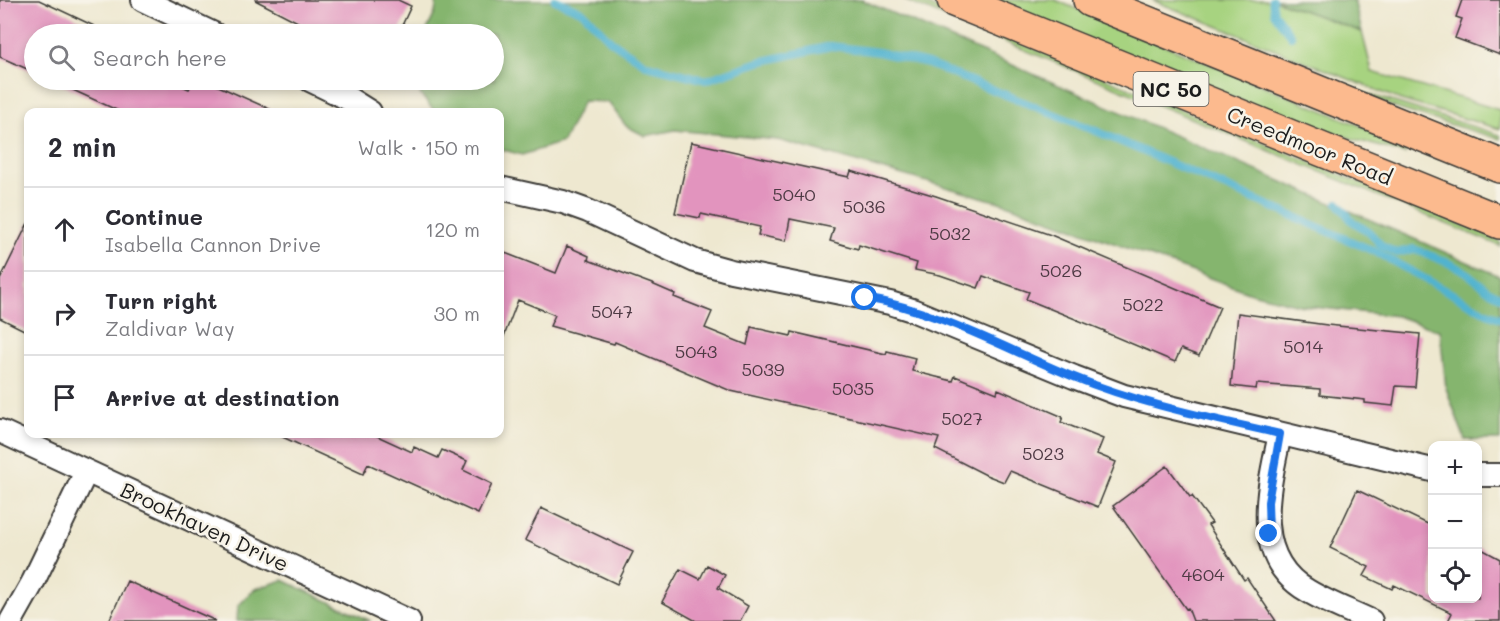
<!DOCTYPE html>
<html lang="en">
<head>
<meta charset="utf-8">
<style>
  body { margin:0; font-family:Mali,sans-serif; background:#f7f7f7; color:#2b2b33 }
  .controls { position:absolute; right:18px; bottom:18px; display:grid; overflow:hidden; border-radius:12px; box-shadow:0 3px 9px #0003 }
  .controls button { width:54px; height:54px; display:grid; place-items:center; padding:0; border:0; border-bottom:2px solid #e1e1e2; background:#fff; color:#2b2b33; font:30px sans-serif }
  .stop { position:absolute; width:18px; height:18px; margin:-14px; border:4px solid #1a73e8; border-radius:50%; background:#fff }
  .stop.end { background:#1a73e8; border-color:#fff; box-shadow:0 2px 6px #0008 }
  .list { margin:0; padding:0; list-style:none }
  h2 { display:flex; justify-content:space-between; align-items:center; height:78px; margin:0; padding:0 24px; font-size:26px }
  h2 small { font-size:20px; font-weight:400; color:#7c7c81 }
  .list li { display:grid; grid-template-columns:39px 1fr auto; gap:18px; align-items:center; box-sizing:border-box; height:84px; padding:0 24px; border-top:2px solid #e1e1e2 }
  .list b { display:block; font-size:22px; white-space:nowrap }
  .list p { margin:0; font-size:20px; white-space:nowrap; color:#7c7c81 }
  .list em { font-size:20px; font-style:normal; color:#7c7c81 }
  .icon { flex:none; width:33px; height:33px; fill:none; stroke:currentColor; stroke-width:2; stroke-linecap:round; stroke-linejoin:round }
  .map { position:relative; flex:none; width:1500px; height:621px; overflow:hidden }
  .search { position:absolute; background:#fff; box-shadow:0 3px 9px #0003; left:24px; top:24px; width:480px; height:66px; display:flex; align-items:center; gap:15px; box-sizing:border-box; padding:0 21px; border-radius:33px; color:#7c7c81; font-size:22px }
  .panel { position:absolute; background:#fff; box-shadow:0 3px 9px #0003; left:24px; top:108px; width:480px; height:330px; border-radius:12px }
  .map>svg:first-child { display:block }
</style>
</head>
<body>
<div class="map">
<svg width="1500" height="621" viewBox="0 0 1500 621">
  <rect width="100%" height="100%" fill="#f7f3e8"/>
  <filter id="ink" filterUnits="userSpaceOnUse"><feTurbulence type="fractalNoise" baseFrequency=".0167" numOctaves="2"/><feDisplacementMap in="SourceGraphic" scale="12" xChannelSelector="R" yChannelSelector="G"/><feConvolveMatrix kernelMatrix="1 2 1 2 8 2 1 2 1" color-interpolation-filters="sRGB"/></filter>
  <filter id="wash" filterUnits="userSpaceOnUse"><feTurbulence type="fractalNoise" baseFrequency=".008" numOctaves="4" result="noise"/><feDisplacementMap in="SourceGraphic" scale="24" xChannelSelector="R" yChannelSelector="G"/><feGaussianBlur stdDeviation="1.35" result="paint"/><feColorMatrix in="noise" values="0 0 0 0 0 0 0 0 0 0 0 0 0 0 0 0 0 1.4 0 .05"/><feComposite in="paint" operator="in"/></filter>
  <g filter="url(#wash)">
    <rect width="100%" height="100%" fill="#eee8d0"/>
    <path fill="#a7d380" stroke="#62784e" stroke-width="1.5" d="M 904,0 L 915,0 L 1489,236 L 1500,242 L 1500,246 Z
      M 993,0 L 1055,0 L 1407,145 L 1405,154 L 1288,120 Z
      M 1152,0 L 1275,0 L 1362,32 L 1372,72 L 1500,110 L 1500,129 L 1401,100 Z
      M 1356,92 L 1384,99 L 1500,135 L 1500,139 L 1399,109 Z"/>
    <path fill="#85b56e" stroke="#506845" stroke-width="1.5" d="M 437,0 L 862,0 L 1500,276 L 1500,440 L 1465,440 L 1446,388 L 1440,331 L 1397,316 L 1303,306 L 1251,293 L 1006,204 L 778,140 L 675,130 L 645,136 L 626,126 L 608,102 L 583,101 L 563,142 L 522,155 L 500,149 L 500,112 L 435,112 L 420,94 L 420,80 L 494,80 L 494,34 L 425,34 L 435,13 Z
      M 1275,0 L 1354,0 L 1362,32 Z
      M 283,580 L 371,621 L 237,621 L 238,606 L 255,589 Z"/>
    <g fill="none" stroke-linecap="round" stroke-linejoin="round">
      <path stroke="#51b3cf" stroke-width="8" d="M 555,0 L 583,12 L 611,41 L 647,65 L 706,80 L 759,62 L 831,46 L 878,52 L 928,64 L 1096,131 L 1376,252 L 1487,313 L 1500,318
        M 1272,0 L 1274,13 L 1291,36
        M 1338,203 L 1352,221 L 1369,232 L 1382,246 L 1397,253 L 1414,249 L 1444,261 L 1463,270 L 1488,290 L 1500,296"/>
    </g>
    <g id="blocks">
      <path fill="#e294be" d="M 0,0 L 39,0 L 111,34 L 34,34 L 34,72 L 0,57 Z
        M 255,0 L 398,0 L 411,6 L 398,34 L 321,34 Z
        M 1462,0 L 1500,0 L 1500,55 L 1455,38 L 1462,19 L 1456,17 Z
        M 51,80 L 168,80 L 189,89 L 194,80 L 205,80 L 276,112 L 121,112 Z
        M 691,142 L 849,177 L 851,171 L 936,196 L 1051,235 L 1220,307 L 1199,356 L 1181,349 L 1175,362 L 1104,332 L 1105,331 L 1026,299 L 1029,292 L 983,276 L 978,288 L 940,275 L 915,270 L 917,263 L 859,245 L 858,249 L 830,241 L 834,228 L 790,219 L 786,241 L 758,235 L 760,227 L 701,214 L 700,218 L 675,213 Z
        M 28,223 L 28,332 L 0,318 L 0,280 Z
        M 567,246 L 589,256 L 588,260 L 652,284 L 675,294 L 674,297 L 712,312 L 705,328 L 747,345 L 751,327 L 791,336 L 792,332 L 886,354 L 887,351 L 915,358 L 912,371 L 953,381 L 955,376 L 997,393 L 998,389 L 1063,417 L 1061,422 L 1103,439 L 1097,454 L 1116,462 L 1098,507 L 1010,471 L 1004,482 L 986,475 L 935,449 L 939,438 L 731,391 L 615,342 L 614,344 L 550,326 L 555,315 L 518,300 L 501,344 L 500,344 L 500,251 L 556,273 Z
        M 1238,313 L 1327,325 L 1420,334 L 1415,387 L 1396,386 L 1393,406 L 1365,403 L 1365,400 L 1320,395 L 1320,389 L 1257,384 L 1256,389 L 1231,386 Z
        M 276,434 L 373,434 L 412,452 L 414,447 L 438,458 L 442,450 L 467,461 L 463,470 L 492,484 L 478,514 L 368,464 L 363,474 Z
        M 1167,466 L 1190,497 L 1192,496 L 1212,523 L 1208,525 L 1244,580 L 1247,578 L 1276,621 L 1193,621 L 1188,608 L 1186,609 L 1113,506 Z
        M 1357,490 L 1432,526 L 1432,598 L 1478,598 L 1478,547 L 1500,559 L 1500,621 L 1448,621 L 1452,613 L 1394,585 L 1392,589 L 1364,576 L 1369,567 L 1330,548 Z
        M 541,508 L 633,552 L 617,584 L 525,540 Z
        M 707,565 L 725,575 L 718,588 L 748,606 L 740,621 L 696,621 L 662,602 L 680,569 L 700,579 Z
        M 127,581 L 216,621 L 109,621 Z"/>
    </g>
  </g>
  <g filter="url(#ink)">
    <use href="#blocks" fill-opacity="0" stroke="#3c3b37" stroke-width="1.5"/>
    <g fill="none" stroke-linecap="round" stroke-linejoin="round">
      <g stroke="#3c3b37" stroke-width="26">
        <path id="minor" d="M 143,0 L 214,34
          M 310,80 L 351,100 L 370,112
          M 500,188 L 563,202 L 588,211 L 695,261 L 731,271 L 890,303 L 912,310 L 1074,377 L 1124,396 L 1432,470
          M 0,431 L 409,621
          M 1280,434 C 1269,487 1249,557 1308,591 C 1328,603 1350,611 1371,621
          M 1478,475 L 1500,475
          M 11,621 L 33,582 L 86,472"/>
      </g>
      <g stroke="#3c3b37" stroke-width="36">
        <path id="primary" d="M 954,0 L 1500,222
          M 1090,0 L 1500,166"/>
      </g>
      <use href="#minor" stroke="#fff" stroke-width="22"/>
      <use href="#primary" stroke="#fcba8e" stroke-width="33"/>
    </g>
  </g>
  <g fill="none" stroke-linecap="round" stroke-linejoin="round" filter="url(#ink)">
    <path stroke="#1a73e8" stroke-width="8" d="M 865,298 C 937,310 1006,349 1074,377 C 1140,404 1211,418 1280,434 L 1268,502 L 1269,534"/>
  </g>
  <g text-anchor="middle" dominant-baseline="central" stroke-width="5" stroke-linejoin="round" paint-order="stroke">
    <g font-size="18" fill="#4e3a44">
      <text x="794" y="194">5040</text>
      <text x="864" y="206">5036</text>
      <text x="950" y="233">5032</text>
      <text x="1061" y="270">5026</text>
      <text x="1143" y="304">5022</text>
      <text x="612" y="311">5047</text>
      <text x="1303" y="346">5014</text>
      <text x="696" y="351">5043</text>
      <text x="763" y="369">5039</text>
      <text x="853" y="388">5035</text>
      <text x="962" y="418">5027</text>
      <text x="1043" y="453">5023</text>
      <text x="1203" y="574">4604</text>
    </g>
    <rect fill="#f7f3e8" stroke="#5e5c59" stroke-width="1.5" x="1133.5" y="72" width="75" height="34" rx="4.5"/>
    <g font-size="20" font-weight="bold" fill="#1c1c1c">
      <text x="1171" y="89">NC 50</text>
    </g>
    <g font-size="21" fill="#1c1c1c" stroke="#f7f3e8">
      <text transform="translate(1310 145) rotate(22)">Creedmoor Road</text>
      <text transform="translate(205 526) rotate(25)">Brookhaven Drive</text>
    </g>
  </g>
</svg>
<div class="controls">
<button>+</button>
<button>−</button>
<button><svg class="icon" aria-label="locate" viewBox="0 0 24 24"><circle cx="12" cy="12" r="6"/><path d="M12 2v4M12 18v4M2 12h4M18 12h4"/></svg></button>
</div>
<div class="stop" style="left:865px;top:298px"></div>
<div class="stop end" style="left:1269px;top:534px"></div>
<div class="search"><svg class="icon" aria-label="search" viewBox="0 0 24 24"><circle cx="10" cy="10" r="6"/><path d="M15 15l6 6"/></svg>Search here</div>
<section class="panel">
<h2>2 min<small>Walk · 150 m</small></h2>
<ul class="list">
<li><svg class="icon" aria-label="ahead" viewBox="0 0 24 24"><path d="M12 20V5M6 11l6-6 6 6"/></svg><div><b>Continue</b><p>Isabella Cannon Drive</p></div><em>120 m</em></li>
<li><svg class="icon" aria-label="right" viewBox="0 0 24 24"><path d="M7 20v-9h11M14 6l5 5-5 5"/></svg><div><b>Turn right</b><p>Zaldivar Way</p></div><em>30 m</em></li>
<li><svg class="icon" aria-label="arrive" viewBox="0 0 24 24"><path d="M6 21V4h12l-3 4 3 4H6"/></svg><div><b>Arrive at destination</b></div></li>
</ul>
</section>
</div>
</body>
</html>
